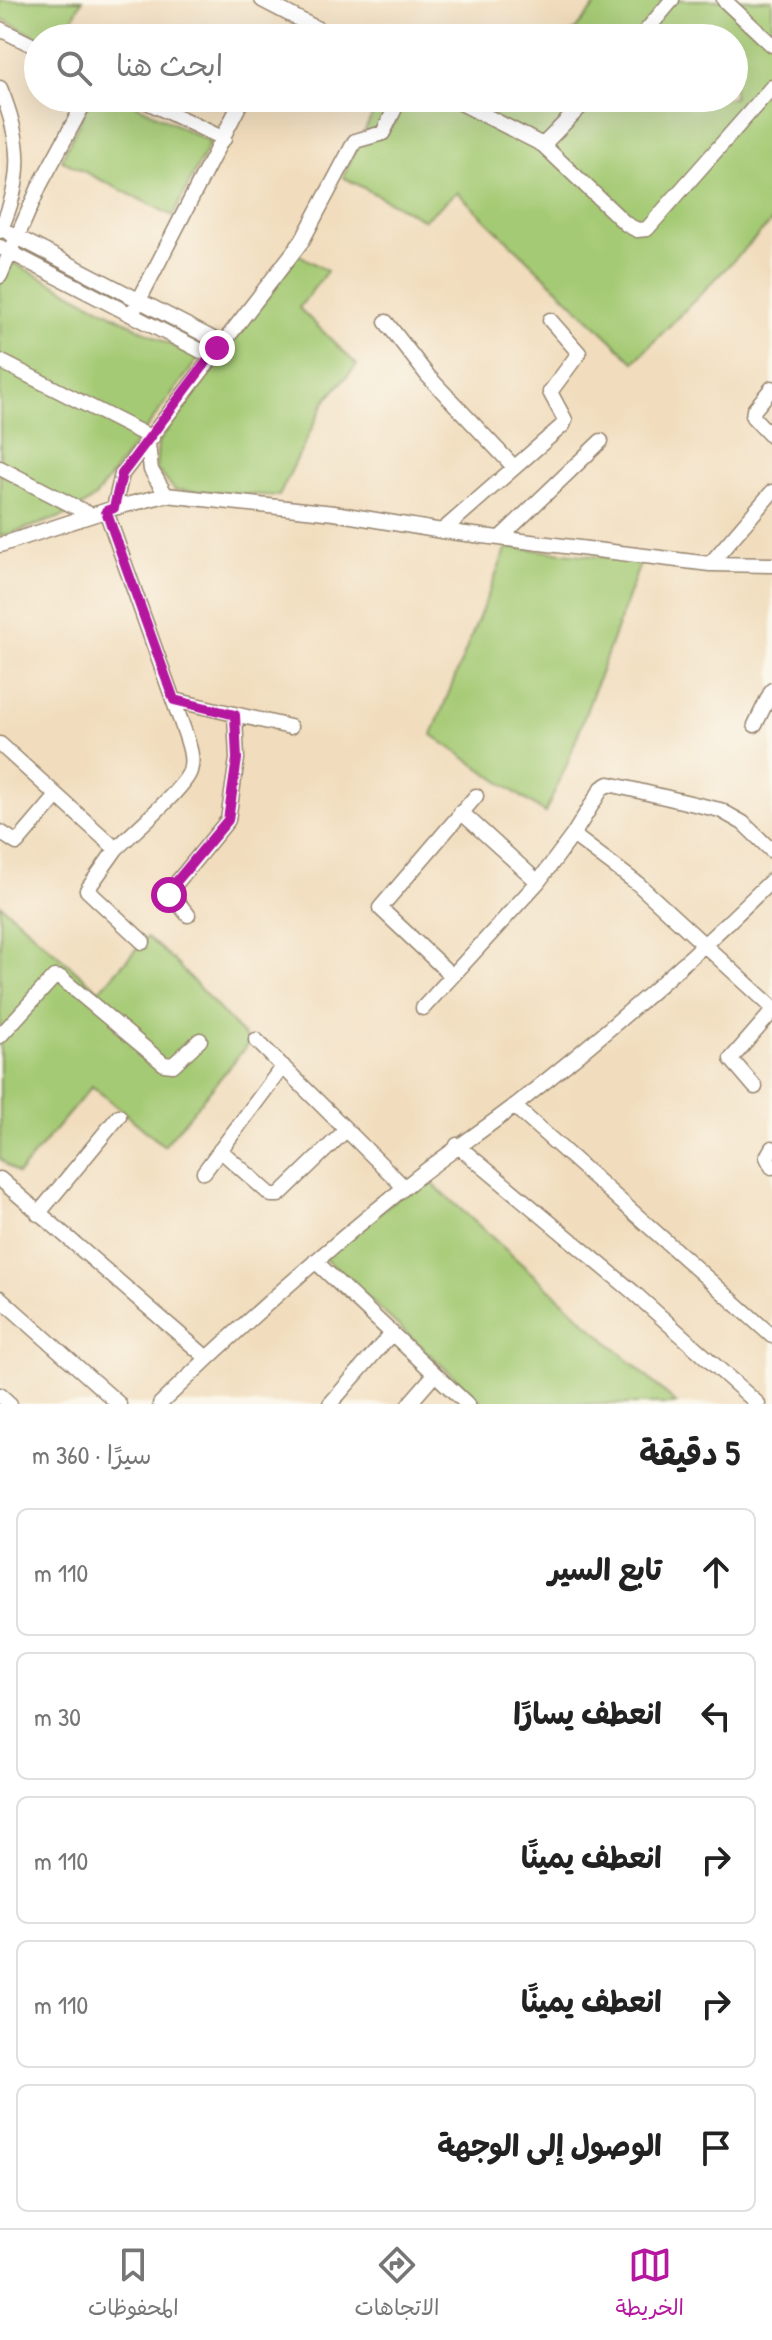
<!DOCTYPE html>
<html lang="ar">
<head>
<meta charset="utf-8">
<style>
  body { margin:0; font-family:"Patrick Hand","Playpen Sans Arabic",sans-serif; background:#f2f2f2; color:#222; direction:rtl }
  .stop { position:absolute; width:24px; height:24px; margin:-18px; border:6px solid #b5179e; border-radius:50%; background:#fff }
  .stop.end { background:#b5179e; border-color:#fff; box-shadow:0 2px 8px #0008 }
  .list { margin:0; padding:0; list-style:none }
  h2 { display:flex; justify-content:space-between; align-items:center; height:104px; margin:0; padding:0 32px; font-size:34px }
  h2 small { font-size:26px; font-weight:400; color:#767676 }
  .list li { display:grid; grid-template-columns:52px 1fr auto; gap:24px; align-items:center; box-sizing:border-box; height:128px; margin:0 16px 16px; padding:0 16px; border:2px solid #e0e0e0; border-radius:12px }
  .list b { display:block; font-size:30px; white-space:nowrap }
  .list em { font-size:26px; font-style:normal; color:#767676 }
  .icon { flex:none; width:44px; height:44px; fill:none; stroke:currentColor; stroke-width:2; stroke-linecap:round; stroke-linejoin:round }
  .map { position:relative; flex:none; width:772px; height:1404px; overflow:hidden; direction:ltr }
  .search { position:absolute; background:#fff; box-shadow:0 8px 32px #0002; left:24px; right:24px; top:24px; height:88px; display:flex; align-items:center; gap:20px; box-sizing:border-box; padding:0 28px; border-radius:44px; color:#767676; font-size:30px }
  .sheet { height:824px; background:#fff }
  nav { display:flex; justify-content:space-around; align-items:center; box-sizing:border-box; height:112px; border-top:2px solid #e0e0e0; background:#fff; font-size:22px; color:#767676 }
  nav a { display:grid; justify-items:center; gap:4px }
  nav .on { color:#b5179e }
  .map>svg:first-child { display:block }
</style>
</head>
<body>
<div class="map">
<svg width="772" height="1404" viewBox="0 0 772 1404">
  <rect width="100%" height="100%" fill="#fbf7ec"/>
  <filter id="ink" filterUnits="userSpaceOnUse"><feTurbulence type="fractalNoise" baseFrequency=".0125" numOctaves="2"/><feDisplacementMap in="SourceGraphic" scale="16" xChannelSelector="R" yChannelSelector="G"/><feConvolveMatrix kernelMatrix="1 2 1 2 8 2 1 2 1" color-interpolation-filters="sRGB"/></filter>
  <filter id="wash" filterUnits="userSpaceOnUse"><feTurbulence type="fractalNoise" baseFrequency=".006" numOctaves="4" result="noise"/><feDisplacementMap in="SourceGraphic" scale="32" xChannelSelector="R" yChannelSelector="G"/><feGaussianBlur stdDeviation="1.8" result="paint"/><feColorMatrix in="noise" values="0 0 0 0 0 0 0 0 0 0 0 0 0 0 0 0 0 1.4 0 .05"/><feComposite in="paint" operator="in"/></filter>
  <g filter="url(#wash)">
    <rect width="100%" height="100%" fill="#f1ddbd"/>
    <path fill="#a5ca75" stroke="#707a4a" stroke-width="2" d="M 0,0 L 82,0 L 63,38 L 39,38 L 0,18 Z
      M 600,0 L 772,0 L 772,221 L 634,362 L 457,192 L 424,220 L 343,177 L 380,98 L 474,98 L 506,113 L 519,98 L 734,98 L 734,38 L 568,38 Z
      M 91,98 L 123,98 L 210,142 L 173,216 L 61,160 Z
      M 298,254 L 327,271 L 299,308 L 357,365 L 325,401 L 279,496 L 175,490 L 156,469 L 158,443 Z
      M 0,256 L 198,359 L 95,497 L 73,513 L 0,537 Z
      M 507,547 L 641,561 L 567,764 L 545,813 L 432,735 Z
      M 0,904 L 99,991 L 147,937 L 173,960 L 250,1042 L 164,1146 L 92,1086 L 18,1174 L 0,1159 Z
      M 424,1176 L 677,1404 L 484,1404 L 324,1258 Z"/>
  </g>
  <g filter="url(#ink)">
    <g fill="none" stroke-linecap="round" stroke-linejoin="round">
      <g stroke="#96846e" stroke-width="17">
        <path id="minor" d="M 262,0 L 335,38
          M 724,0 L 772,45
          M 0,29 L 38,48
          M 640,38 L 672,0
          M 0,88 C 22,141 24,178 0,231
          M 139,98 L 224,139
          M 451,98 L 543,145 L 589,98
          M 543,145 L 626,224 L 637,230 L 647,229 L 772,87
          M 0,228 L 221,343
          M 0,247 L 211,356
          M 0,276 L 40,185 L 87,98
          M 132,314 L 243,98
          M 386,322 L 428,376 L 513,466
          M 0,361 L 152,438
          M 772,388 L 754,410 L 753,417 L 772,437
          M 148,444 L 151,470 L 166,495
          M 0,468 L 91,515
          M 114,508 L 122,474 L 302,241 L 355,141 L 383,133 L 400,98
          M 106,511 L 185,733 C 189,745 194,759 190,771 C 185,788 131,834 116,849
          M 442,531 L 563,425 L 565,420 L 550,392 L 579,353 L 550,320
          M 501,537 L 601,441
          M 0,545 L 114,508 L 166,495 L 334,513 L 442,531 L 710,564 L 772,565
          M 710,564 L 772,492
          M 174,700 L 290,727
          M 755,725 L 772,690
          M 0,744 L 116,849 L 87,890 L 143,942
          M 461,812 L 538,882
          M 0,832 L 17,843 L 57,796
          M 772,851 L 743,823 L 720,810 L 609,784 L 602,788 L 573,835 L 638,884 L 772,1007
          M 188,915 L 169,892 L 228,820 L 237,759 L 235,715
          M 451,975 L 380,908 L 476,796
          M 423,1008 L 538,882 L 573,835
          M 0,1036 L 54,977 L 61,978 L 164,1064 L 173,1065 L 200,1040
          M 256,1040 L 404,1187
          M 755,1087 L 731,1059 L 772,1012
          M 514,1106 L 772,1336
          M 457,1145 L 632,1291 L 758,1404
          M 772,1148 L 767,1157 L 772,1167
          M 220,1150 L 271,1195 L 279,1195 L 346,1130
          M 204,1172 L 283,1066
          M 0,1179 L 207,1358
          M 38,1214 L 119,1116
          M 315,1261 L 467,1404
          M 0,1298 L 119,1404
          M 0,1395 L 10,1404
          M 160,1404 C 238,1328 320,1255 405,1187 C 441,1157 480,1133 517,1104 C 606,1034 692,959 772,880
          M 330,1404 L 392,1333
          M 409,1404 L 435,1374"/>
      </g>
      <use href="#minor" stroke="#fff" stroke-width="14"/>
    </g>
  </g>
  <g fill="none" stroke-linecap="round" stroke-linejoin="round" filter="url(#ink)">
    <path stroke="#b5179e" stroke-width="10" d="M 169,895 L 171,888 L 228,820 L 237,759 L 235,715 L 174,700 L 106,511 L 114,508 L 122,474 L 217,348"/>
  </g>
</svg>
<div class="stop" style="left:169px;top:895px"></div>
<div class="stop end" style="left:217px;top:348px"></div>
<div class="search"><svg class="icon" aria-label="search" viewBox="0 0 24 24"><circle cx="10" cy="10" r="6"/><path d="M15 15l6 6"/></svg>ابحث هنا</div>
</div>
<section class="sheet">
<h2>5 دقيقة<small>سيرًا · 360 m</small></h2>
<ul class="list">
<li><svg class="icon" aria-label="ahead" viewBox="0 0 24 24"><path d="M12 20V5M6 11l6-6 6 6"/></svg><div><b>تابع السير</b></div><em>110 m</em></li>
<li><svg class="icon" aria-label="left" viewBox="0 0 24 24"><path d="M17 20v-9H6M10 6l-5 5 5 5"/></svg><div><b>انعطف يسارًا</b></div><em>30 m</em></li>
<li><svg class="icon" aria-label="right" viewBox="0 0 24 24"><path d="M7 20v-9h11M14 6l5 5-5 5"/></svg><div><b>انعطف يمينًا</b></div><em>110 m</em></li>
<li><svg class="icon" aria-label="right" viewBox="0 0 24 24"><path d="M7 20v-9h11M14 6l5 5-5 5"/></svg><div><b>انعطف يمينًا</b></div><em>110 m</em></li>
<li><svg class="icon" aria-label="arrive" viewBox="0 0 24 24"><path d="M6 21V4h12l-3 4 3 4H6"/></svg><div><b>الوصول إلى الوجهة</b></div></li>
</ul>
</section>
<nav>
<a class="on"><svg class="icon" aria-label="map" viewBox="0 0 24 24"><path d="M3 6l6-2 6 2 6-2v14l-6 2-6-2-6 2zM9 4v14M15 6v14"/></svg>الخريطة</a>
<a><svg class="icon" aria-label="directions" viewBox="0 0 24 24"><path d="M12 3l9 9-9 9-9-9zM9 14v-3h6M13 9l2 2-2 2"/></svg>الاتجاهات</a>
<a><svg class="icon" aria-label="saved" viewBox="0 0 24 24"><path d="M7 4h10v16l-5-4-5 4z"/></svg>المحفوظات</a>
</nav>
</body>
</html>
